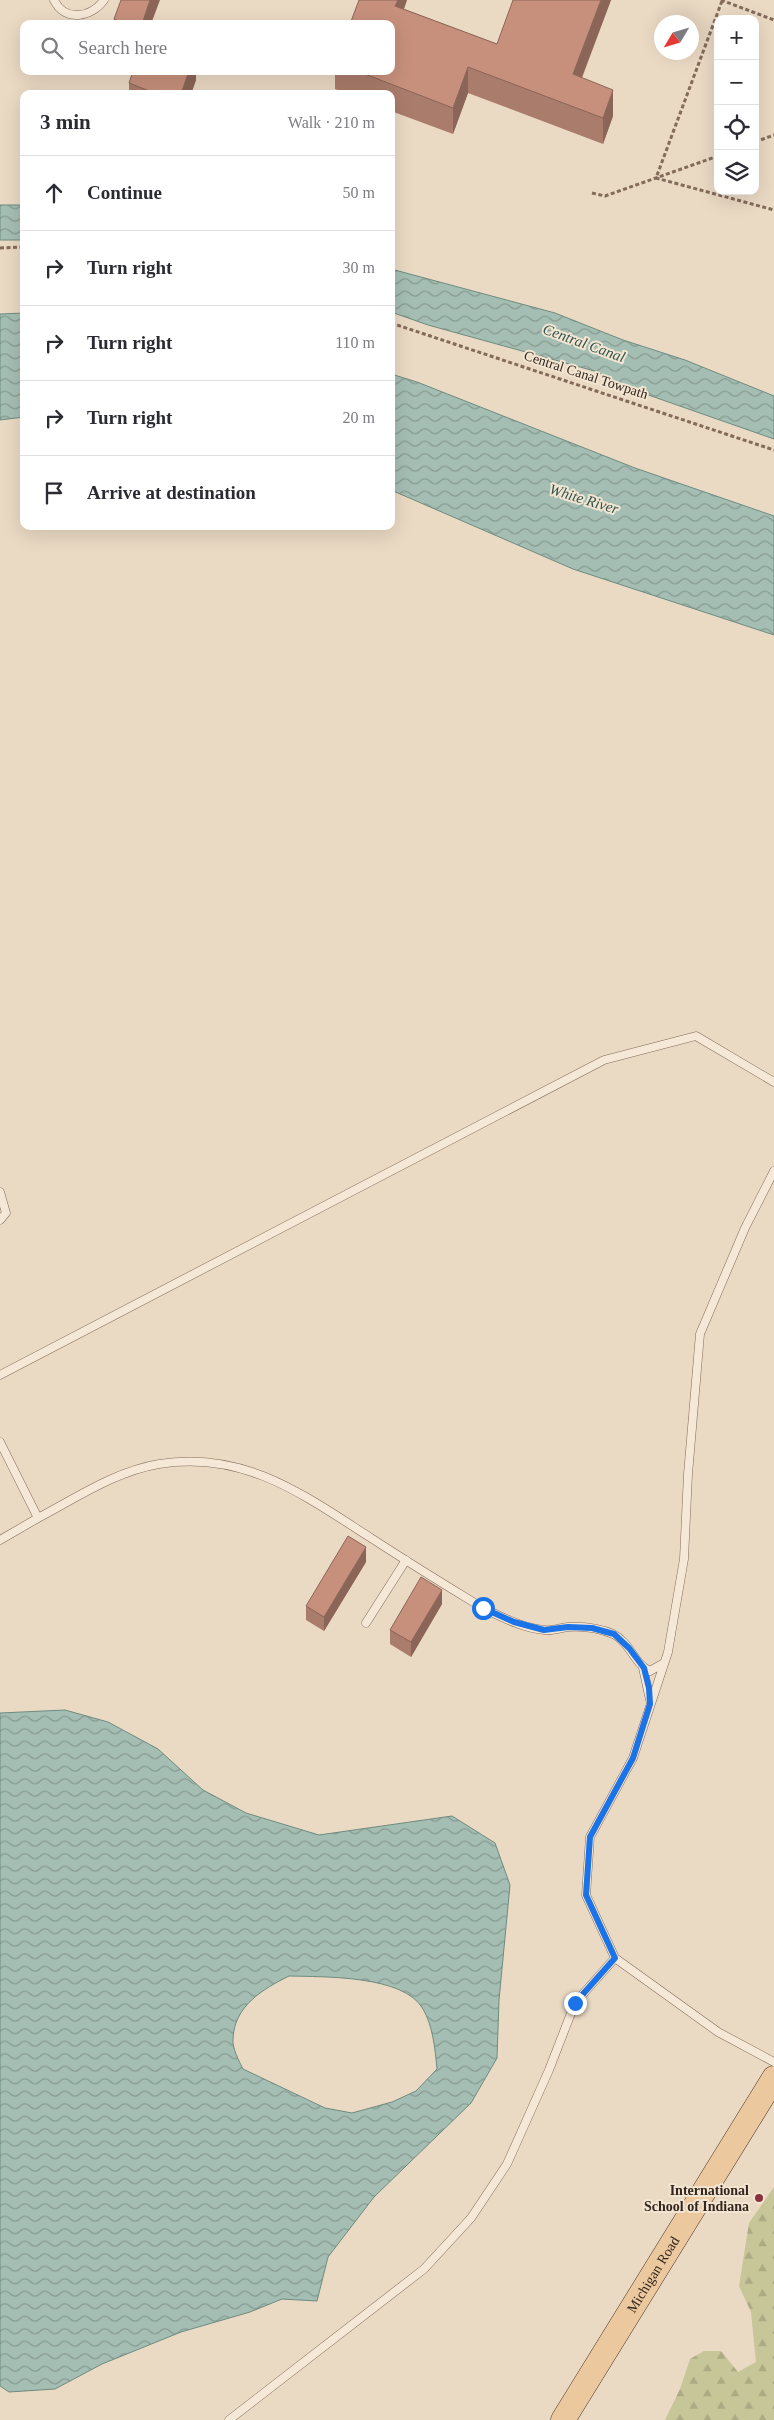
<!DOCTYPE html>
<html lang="en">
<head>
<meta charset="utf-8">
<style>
  body { margin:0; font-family:Georgia,serif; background:#f7f7f7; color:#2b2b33 }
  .controls { position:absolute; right:15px; top:15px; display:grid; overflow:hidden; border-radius:10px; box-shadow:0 5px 20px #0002 }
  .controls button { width:45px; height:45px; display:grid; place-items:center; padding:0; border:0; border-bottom:1px solid #e1e1e2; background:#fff; color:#2b2b33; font:25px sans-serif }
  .compass { position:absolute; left:654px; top:15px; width:45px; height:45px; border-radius:50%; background:#fff; box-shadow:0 5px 20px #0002; rotate:232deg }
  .stop { position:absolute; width:15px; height:15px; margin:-11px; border:4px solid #1a73e8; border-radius:50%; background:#fff }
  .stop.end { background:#1a73e8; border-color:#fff; box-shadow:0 1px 5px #0008 }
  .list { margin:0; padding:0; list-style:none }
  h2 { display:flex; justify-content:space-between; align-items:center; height:65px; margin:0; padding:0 20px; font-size:21px }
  h2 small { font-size:16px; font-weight:400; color:#7c7c81 }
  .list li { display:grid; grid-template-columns:32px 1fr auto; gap:15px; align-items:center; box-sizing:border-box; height:75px; padding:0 20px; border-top:1px solid #e1e1e2 }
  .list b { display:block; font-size:19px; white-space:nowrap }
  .list em { font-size:16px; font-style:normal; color:#7c7c81 }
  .icon { flex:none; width:28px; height:28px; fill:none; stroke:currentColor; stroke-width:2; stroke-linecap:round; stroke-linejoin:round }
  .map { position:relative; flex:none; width:774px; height:2420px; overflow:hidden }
  .search { position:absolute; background:#fff; box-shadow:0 5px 20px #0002; left:20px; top:20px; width:375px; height:55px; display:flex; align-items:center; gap:12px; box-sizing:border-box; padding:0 18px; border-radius:10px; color:#7c7c81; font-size:19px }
  .panel { position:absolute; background:#fff; box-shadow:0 5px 20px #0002; left:20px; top:90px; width:375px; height:440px; border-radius:10px }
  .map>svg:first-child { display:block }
</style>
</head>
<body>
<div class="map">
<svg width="774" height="2420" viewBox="0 0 774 2420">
  <defs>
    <pattern id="forest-firs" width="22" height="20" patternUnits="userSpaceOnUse" patternTransform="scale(1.25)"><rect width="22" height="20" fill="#c7c698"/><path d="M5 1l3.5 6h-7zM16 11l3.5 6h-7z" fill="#acaa83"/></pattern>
    <pattern id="water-waves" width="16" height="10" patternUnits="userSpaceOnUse" patternTransform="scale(1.25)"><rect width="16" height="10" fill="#a5beb3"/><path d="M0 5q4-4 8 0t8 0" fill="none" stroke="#879a91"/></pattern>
  </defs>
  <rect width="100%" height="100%" fill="#ead9c3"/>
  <path fill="url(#forest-firs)" d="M 774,2187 L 774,2420 L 665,2420 L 680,2389 L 690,2359 L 704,2351 L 721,2351 L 738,2372 L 756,2362 L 751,2312 L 739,2286 L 749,2223 Z"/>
  <path fill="url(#water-waves)" stroke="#6d8b7f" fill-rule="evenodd" d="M 0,205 L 24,205 L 24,240 L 0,240 Z
    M 391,269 L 555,313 L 623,340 L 685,360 L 774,396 L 774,439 L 617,384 L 598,372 L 428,325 L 391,312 Z
    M 24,313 L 24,417 L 0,420 L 0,314 Z
    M 391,374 L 417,382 L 635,468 L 774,516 L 774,635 L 573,569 L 391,490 Z
    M 65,1710 L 108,1722 L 158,1749 L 203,1790 L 246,1813 L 319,1835 L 452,1816 L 495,1843 L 510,1885 L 499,2000 L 497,2058 L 471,2103 L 374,2197 L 328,2257 L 317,2301 L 282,2299 L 250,2312 L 181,2332 L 102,2364 L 55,2389 L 9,2392 L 0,2386 L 0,1713 ZM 289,1976 C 324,1977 404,1975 423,2009 C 433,2026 435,2049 437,2069 L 416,2091 L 392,2102 L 352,2113 L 325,2108 L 243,2069 C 239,2061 232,2048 233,2039 C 234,2006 263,1989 289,1976 Z"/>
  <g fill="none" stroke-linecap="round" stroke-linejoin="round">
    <g stroke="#836b5b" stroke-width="9">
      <path id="service" d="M 54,0 C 65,23 92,17 104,0
        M 774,1171 L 745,1228 L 700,1334 L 688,1474 L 684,1559 L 668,1652 L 633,1758 L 590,1837 L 586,1895 L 615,1958 L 718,2032 L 774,2062
        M 0,1192 L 6,1213 L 0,1220
        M 0,1375 L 604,1060 L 696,1036 L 774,1082
        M 0,1442 L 38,1518 C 76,1498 116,1471 159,1464 C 244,1450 304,1495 371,1538 C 408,1562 445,1585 483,1608 C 502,1617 524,1629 545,1630 C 552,1631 560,1628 568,1627 C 583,1626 599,1628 613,1634 C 630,1642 634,1664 650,1671 L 664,1663
        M 0,1540 L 38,1518
        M 366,1623 L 406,1560
        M 643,1668 L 650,1700
        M 229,2420 L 424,2269 L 471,2218 L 507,2164 L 549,2070 L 575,2003 L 615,1958"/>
    </g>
    <g stroke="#513b2f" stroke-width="25">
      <g id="primary">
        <path id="s1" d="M 563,2420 L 774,2078"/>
      </g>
    </g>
    <path stroke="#836b5b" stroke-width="3" stroke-dasharray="4 2.5" stroke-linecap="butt" d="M 721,0 L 774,20
      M 722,1 L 656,178 L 774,210
      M 755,142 L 774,135
      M 592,193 L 605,196 L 718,156
      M 0,248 L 24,247
      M 391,323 L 774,450"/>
    <use href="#service" stroke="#f6e8d6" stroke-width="8"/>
    <use href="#primary" stroke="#ebc89e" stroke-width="24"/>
  </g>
  <path fill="#aa7c6b" d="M 407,0 L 404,9 L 497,44 L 611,0 L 582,78 L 613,116 L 603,144 L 468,93 L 453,134 L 391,111 L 391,94 L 347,94 L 335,89 L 335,71 L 391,71 L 391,24 Z
    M 114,19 L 151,24 L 114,24 Z
    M 196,71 L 196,80 L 191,94 L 129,94 L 129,83 Z
    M 366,1562 L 324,1631 L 306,1620 L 306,1606 Z
    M 442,1604 L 411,1657 L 390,1644 L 390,1630 Z"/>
  <path fill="#8b6557" d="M 150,0 L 160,0 L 151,24 L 142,24 Z
    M 398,0 L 407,0 L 395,32 L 395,6 Z
    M 601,0 L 611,0 L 573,100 L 573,74 Z
    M 468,67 L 468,93 L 453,134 L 453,108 Z
    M 189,71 L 196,71 L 196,80 L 191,94 L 181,94 Z
    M 613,90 L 613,116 L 603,144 L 603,118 Z
    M 366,1547 L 366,1562 L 324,1631 L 324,1617 Z
    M 442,1590 L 442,1604 L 411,1657 L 411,1642 Z"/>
  <path fill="#c6907c" stroke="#8b6557" d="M 121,0 L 150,0 L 142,24 L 125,24 L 114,19 Z
    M 359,0 L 398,0 L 395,6 L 497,44 L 513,0 L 601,0 L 573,74 L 613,90 L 603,118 L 468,67 L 453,108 L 357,71 L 391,71 L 391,24 L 350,24 Z
    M 133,71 L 189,71 L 181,94 L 157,94 L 129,83 Z
    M 348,1536 L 366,1547 L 324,1617 L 306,1606 Z
    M 421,1577 L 442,1590 L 411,1642 L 390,1630 Z"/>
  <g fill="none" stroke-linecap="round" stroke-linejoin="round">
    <path stroke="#1a73e8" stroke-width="6" d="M 483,1608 L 514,1622 L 544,1630 L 568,1627 L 592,1628 L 614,1634 L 629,1648 L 644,1668 L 649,1688 L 650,1704 L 633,1758 L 590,1837 L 586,1895 L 615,1958 L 575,2003"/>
  </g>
  <circle fill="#8d303e" stroke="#f2e5d2" stroke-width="2" cx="759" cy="2198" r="5"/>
  <g text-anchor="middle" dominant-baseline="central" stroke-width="4" stroke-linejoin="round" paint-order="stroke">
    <g font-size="14" fill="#34261e" stroke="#f2e5d2">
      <text transform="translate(586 375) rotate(18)">Central Canal Towpath</text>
      <text stroke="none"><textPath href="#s1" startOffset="171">Michigan Road</textPath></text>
    </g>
    <g font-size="14" font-weight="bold" fill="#34261e" stroke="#f2e5d2" text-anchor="end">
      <text x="749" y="2190">International<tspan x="749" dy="16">School of Indiana</tspan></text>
    </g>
    <g font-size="15" font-style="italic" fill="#2f534c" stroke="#f2e5d2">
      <text transform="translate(584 343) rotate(20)">Central Canal</text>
      <text transform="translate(584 499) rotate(17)">White River</text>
    </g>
  </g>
</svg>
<div class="controls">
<button>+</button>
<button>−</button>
<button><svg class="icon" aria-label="locate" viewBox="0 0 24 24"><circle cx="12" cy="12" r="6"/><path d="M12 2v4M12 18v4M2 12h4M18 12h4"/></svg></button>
<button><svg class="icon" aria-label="layers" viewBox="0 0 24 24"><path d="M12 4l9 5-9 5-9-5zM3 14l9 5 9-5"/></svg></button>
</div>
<svg class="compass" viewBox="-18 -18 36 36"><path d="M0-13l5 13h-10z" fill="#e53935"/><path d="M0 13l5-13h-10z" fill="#7c7c81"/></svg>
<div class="stop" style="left:483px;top:1608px"></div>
<div class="stop end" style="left:575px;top:2003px"></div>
<div class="search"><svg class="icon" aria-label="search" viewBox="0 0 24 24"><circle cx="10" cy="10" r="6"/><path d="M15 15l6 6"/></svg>Search here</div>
<section class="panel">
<h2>3 min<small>Walk · 210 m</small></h2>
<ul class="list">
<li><svg class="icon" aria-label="ahead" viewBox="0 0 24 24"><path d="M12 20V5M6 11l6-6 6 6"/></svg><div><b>Continue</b></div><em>50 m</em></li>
<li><svg class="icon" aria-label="right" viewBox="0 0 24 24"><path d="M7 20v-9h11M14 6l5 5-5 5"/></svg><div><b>Turn right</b></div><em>30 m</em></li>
<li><svg class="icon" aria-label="right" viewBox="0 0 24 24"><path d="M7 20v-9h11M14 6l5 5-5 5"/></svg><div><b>Turn right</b></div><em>110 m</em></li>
<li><svg class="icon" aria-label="right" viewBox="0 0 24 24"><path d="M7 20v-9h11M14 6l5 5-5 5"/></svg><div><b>Turn right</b></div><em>20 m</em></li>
<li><svg class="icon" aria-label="arrive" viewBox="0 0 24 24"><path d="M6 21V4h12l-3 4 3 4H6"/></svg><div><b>Arrive at destination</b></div></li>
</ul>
</section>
</div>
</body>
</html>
